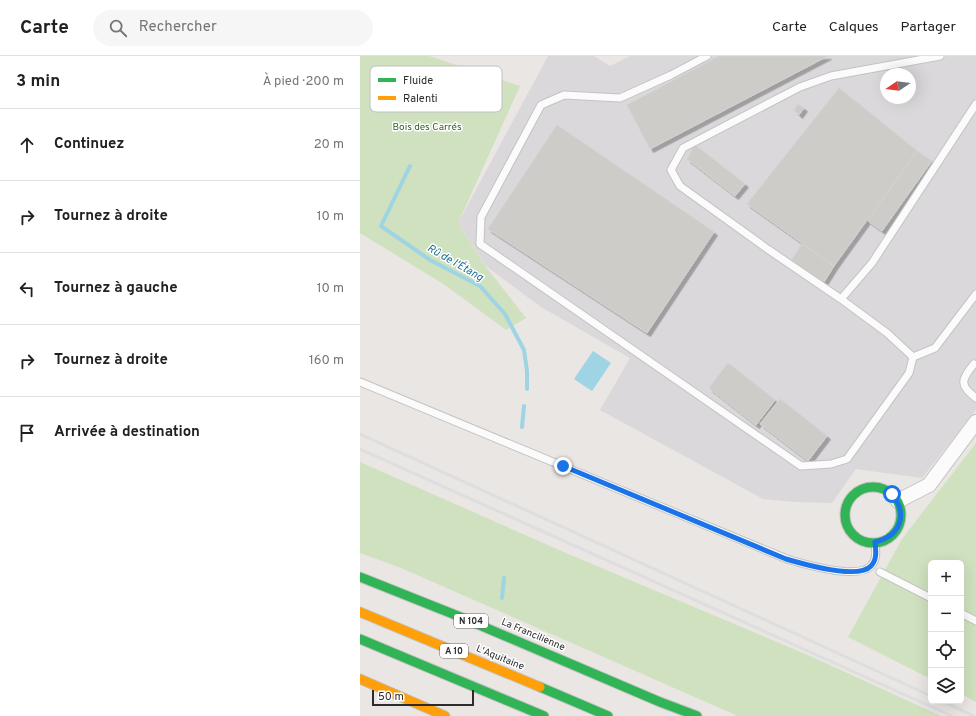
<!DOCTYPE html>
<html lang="fr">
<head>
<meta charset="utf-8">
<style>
  body { margin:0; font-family:Overpass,sans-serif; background:#f6f6f6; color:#202124 }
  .controls { position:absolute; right:12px; bottom:12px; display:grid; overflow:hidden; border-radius:6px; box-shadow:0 4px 16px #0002 }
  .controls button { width:36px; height:36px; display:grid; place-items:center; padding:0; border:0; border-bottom:1px solid #e0e0e0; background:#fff; color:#202124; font:20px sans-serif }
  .compass { position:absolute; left:520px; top:12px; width:36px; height:36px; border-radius:50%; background:#fff; box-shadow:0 4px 16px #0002; rotate:257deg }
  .scale { position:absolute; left:12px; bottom:10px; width:102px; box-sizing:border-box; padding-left:4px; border:2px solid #2c2c2c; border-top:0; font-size:11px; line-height:14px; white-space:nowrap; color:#2c2c2c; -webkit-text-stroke:3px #fff; paint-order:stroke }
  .stop { position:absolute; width:12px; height:12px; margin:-9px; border:3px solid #1a73e8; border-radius:50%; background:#fff }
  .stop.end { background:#1a73e8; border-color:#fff; box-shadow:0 1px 4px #0008 }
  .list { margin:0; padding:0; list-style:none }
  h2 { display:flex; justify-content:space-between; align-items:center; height:52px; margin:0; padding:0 16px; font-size:17px }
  h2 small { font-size:13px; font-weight:400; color:#757577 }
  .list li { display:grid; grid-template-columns:26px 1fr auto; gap:12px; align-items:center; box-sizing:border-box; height:72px; padding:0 16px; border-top:1px solid #e0e0e0 }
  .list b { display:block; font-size:15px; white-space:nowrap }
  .list em { font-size:13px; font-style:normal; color:#757577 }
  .icon { flex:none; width:22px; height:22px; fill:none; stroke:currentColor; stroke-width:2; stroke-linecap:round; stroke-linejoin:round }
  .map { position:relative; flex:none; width:616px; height:660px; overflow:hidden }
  header { display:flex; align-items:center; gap:24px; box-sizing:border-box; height:56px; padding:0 20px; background:#fff; border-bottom:1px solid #e0e0e0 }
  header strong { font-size:19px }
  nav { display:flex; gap:22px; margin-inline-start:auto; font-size:14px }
  .search { width:280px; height:36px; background:#f6f6f6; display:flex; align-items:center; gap:10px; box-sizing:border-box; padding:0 14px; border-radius:22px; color:#757577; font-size:15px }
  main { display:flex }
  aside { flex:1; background:#fff }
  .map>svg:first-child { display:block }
</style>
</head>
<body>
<header>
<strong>Carte</strong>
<div class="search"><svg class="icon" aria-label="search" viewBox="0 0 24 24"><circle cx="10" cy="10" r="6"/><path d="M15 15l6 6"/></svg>Rechercher</div>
<nav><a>Carte</a><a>Calques</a><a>Partager</a></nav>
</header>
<main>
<aside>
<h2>3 min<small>À pied · 200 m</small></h2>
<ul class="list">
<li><svg class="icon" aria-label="ahead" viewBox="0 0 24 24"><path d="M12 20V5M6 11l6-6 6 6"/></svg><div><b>Continuez</b></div><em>20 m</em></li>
<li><svg class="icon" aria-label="right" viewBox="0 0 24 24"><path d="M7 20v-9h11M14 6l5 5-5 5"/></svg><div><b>Tournez à droite</b></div><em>10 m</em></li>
<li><svg class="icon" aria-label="left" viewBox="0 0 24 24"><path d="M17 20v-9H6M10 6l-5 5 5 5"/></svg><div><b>Tournez à gauche</b></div><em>10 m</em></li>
<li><svg class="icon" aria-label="right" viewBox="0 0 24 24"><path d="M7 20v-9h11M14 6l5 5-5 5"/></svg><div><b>Tournez à droite</b></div><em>160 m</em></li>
<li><svg class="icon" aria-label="arrive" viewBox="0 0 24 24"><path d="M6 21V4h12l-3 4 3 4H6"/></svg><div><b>Arrivée à destination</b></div></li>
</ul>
</aside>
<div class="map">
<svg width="616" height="660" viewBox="0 0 616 660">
  <defs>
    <filter id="shadow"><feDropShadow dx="3.5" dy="3.5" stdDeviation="0" flood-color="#0004"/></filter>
  </defs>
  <rect width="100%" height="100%" fill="#e9e6e3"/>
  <path fill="#dad8da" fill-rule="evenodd" d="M 188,0 L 234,0 L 250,10 L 270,0 L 616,0 L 616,354 L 562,422 L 496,413 L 472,447 L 435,446 L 403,443 L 240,354 L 270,302 L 181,251 L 126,210 L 98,167 ZM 526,18 L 550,18 L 550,42 L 526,42 Z"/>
  <path fill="#cfe1bf" d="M 0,0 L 69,0 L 160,30 L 98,167 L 126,211 L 166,262 L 146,274 L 85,229 L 0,177 Z
    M 616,387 L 616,646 L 601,638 L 601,507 L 571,507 L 571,623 L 488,581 L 542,483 Z
    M 0,406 L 206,497 L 450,600 L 581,660 L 378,660 L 41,512 L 0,497 Z"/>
  <path fill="#9ed4e4" d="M 233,295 L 251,307 L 232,335 L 214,323 Z"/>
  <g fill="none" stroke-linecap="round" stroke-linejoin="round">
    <path stroke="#9ed4e4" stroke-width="4" d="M 50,110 L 21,170 L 70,204 L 120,230 L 145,258 L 164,294 L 167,315 L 167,333
      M 162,371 L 164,350
      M 142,542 L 144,522"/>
  </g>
  <path fill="#ceccc9" stroke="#d4d2cf" filter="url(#shadow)" d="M 359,0 L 468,0 L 290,93 L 267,49 Z
    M 479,32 L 557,95 L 474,210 L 387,148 Z
    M 438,48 L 444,52 L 439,59 L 434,54 Z
    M 197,69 L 354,176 L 287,277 L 128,173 Z
    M 335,89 L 385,128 L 375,140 L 327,103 Z
    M 557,95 L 572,105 L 522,175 L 508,165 Z
    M 442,188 L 474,210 L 464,226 L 431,205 Z
    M 368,307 L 415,344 L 396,369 L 349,332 Z
    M 420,343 L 467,380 L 448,405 L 400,368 Z"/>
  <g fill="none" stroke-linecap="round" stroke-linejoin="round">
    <g stroke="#c4c3c3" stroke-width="9">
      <path id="lane" d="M 347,0 L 311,19 L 260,42 L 204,39 L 181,49 L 121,161 L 120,188 L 441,410 L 471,408 L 487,403 L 549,317 L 553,301 L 527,277 L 481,243
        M 580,0 L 471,20 L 440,31 L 323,92 L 311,114 L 320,130 L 409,194 L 481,243 L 512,207 L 616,48
        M 553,301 L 575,292 L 616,238
        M 614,308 C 601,324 599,329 616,342
        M 0,326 L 427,503 C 443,508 498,524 511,510 C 517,504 516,495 515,487
        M 520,516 L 571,542
        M 601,557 L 616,565"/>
    </g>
    <g stroke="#c4c3c3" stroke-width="16">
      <path id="street" d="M 538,445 L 569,429 L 616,366"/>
    </g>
    <g stroke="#c4c3c3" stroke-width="11">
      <path id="fast" d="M485 459a28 28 0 1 1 56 0a28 28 0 1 1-56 0Z
        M 0,521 L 103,562 L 300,646 L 337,660
        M 0,583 L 184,660
        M 180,631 L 248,660"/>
    </g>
    <g stroke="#c4c3c3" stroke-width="11">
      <path id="slow" d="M 0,556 L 180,631
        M 0,623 L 85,660"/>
    </g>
    <use href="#lane" stroke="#fcfbfb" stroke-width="7"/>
    <use href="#street" stroke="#fcfbfb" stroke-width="14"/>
    <use href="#fast" stroke="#30b455" stroke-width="9"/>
    <use href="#slow" stroke="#ff9f0a" stroke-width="9"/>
    <path stroke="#dedee0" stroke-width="3" d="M 0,378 L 571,640
      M 0,393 L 592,660
      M 582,645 L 614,660"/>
  </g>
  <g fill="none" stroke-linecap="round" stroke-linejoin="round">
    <path stroke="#1a73e8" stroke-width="5" d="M 203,410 L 426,503 C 443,508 498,524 511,510 C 517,504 516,495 515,486 C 541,480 548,458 532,438"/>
  </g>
  <g text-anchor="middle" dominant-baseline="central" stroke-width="3" stroke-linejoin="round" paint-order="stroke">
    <g fill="#fff" stroke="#6b6b6b" stroke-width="1">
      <rect x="94" y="558" width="34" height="14" rx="3"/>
      <rect x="80" y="588" width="28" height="14" rx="3"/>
    </g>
    <g font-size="9" font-weight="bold" fill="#2c2c2c">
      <text x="111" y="565">N 104</text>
      <text x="94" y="595">A 10</text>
    </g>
    <g font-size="10" fill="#336322" stroke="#fff">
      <text x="67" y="71">Bois des Carrés</text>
    </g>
    <g font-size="10" fill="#2c2c2c" stroke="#fff">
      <text transform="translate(173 579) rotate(23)">La Francilienne</text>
      <text transform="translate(140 602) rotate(22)">L'Aquitaine</text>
    </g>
    <g font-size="11" font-style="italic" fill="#1b6f92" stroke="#fff">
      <text transform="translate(95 207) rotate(30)">Rû de l'Étang</text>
    </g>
  </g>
  <rect x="10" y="10" width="132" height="46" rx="6" fill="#fff" stroke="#c0c0c0" stroke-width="1"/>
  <rect x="18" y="22" width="18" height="4" fill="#30b455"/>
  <rect x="18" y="40" width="18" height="4" fill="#ff9f0a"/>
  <g font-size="11" fill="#2c2c2c">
    <text x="43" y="28">Fluide</text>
    <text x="43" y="46">Ralenti</text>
  </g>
</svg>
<div class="controls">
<button>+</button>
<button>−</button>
<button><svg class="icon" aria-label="locate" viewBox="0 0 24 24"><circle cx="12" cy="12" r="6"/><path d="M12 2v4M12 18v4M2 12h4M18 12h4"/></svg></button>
<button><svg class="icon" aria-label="layers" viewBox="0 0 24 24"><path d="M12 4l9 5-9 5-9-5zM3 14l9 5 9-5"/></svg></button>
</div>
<svg class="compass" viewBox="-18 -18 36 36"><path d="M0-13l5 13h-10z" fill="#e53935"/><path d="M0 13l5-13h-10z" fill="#757577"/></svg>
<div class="scale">50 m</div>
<div class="stop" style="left:532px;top:438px"></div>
<div class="stop end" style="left:203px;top:410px"></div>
</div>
</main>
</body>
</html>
